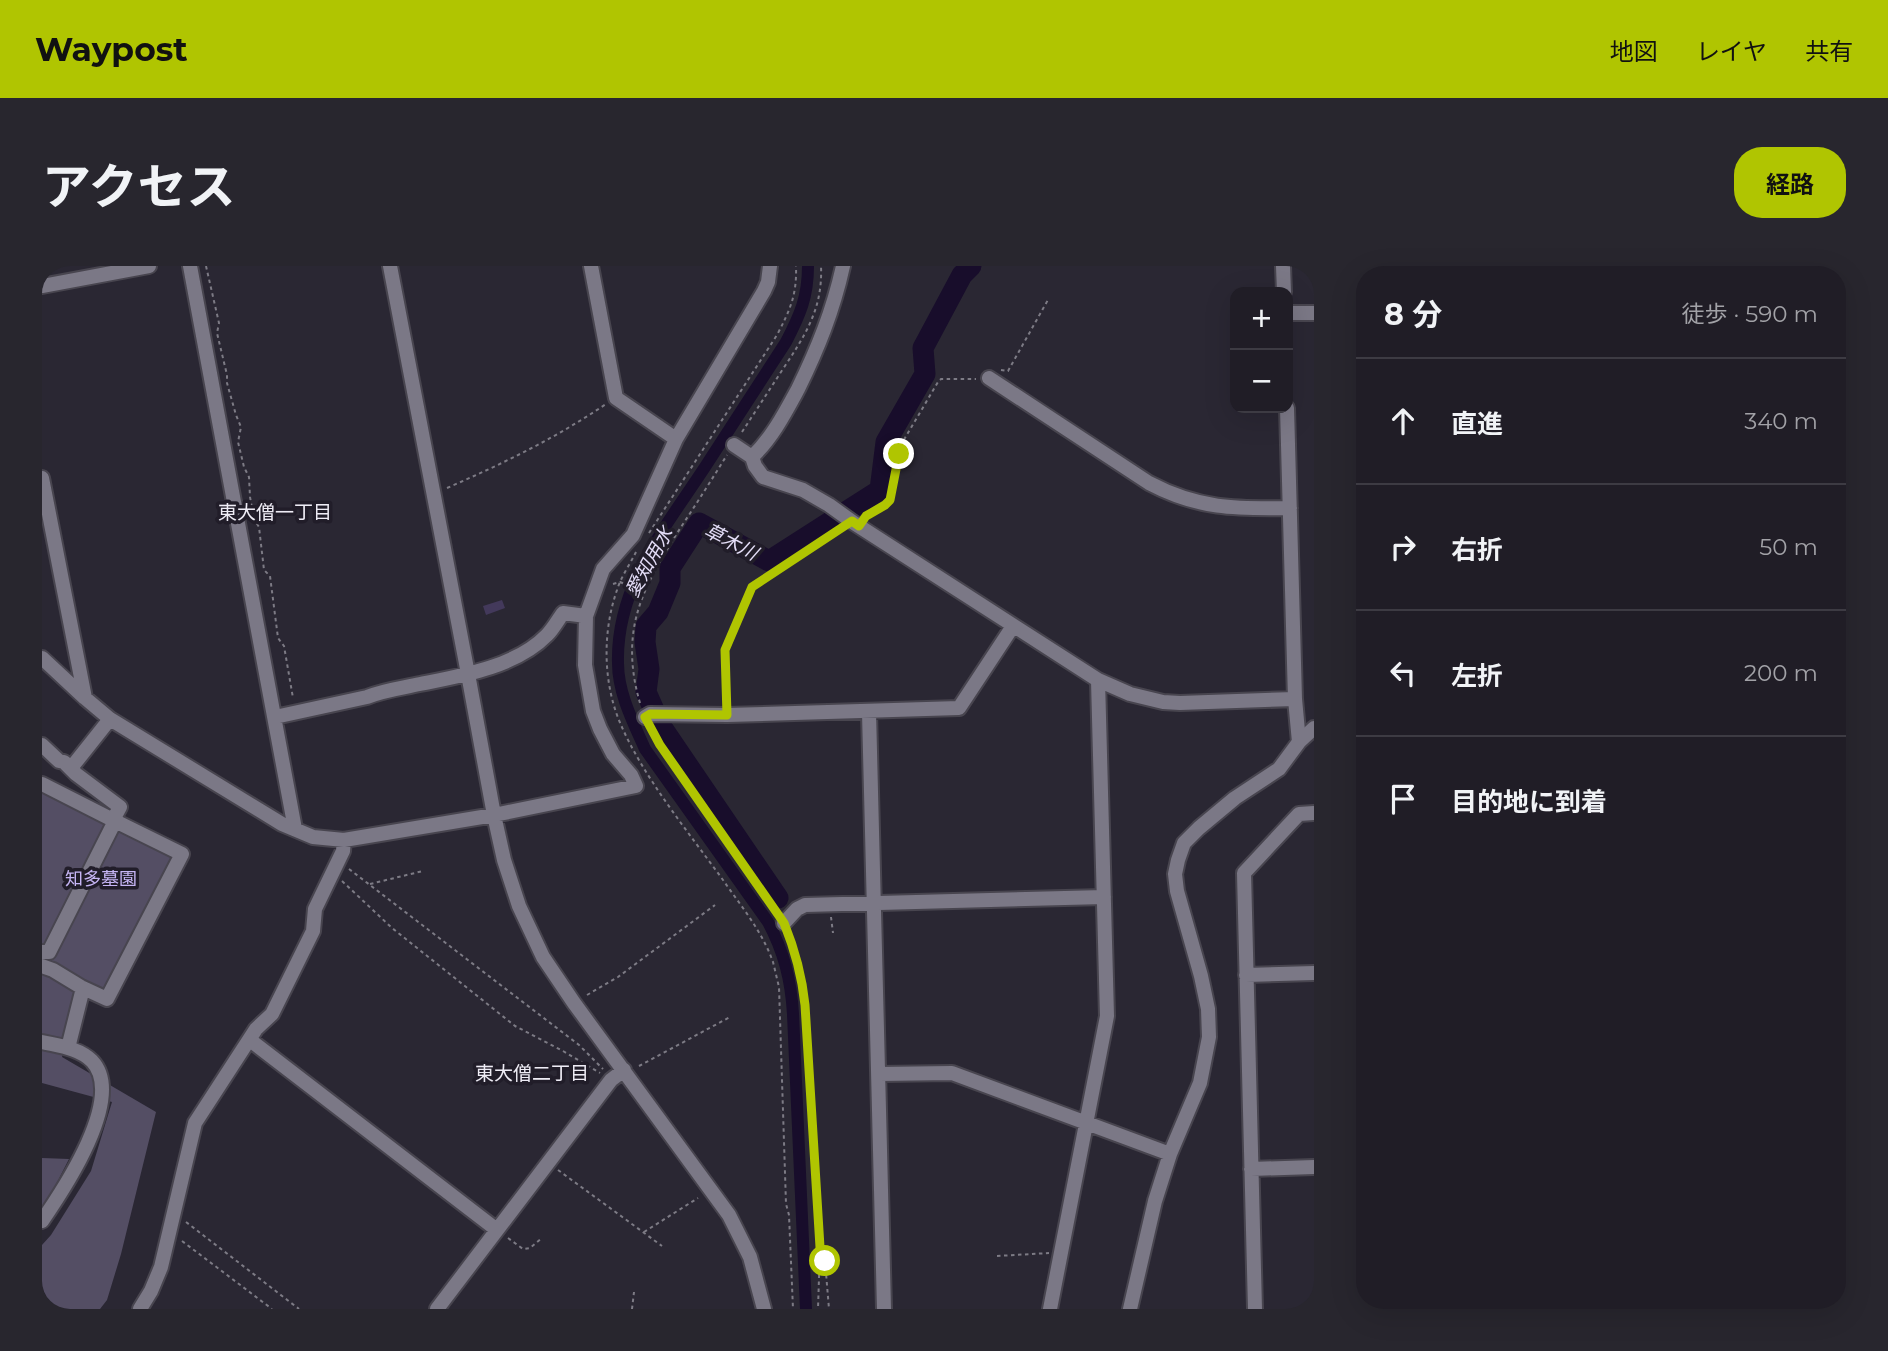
<!DOCTYPE html>
<html lang="ja">
<head>
<meta charset="utf-8">
<style>
  body { margin:0; font-family:Montserrat,"Noto Sans JP",sans-serif; background:#28262e; color:#f1f3f6 }
  .controls { position:absolute; right:21px; top:21px; display:grid; overflow:hidden; border-radius:14px; box-shadow:0 7px 28px #0002 }
  .controls button { width:63px; height:63px; display:grid; place-items:center; padding:0; border:0; border-bottom:2px solid #3d3b43; background:#201d26; color:#f1f3f6; font:35px sans-serif }
  .stop { position:absolute; width:21px; height:21px; margin:-16px; border:5px solid #b0c501; border-radius:50%; background:#fff }
  .stop.end { background:#b0c501; border-color:#fff; box-shadow:0 2px 7px #0008 }
  .list { margin:0; padding:0; list-style:none }
  h2 { display:flex; justify-content:space-between; align-items:center; height:91px; margin:0; padding:0 28px; font-size:30px }
  h2 small { font-size:23px; font-weight:400; color:#a2a2a7 }
  .list li { display:grid; grid-template-columns:46px 1fr auto; gap:21px; align-items:center; box-sizing:border-box; height:126px; padding:0 28px; border-top:2px solid #3d3b43 }
  .list b { display:block; font-size:26px; white-space:nowrap }
  .list em { font-size:23px; font-style:normal; color:#a2a2a7 }
  .icon { flex:none; width:38px; height:38px; fill:none; stroke:currentColor; stroke-width:2; stroke-linecap:round; stroke-linejoin:round }
  .map { position:relative; flex:none; width:1272px; height:1043px; overflow:hidden; border-radius:28px }
  header { display:flex; align-items:center; gap:42px; box-sizing:border-box; height:98px; padding:0 35px; background:#b0c501; color:#111 }
  header strong { font-size:33px }
  nav { display:flex; gap:38px; margin-inline-start:auto; font-size:24px }
  .intro { display:flex; align-items:center; justify-content:space-between; box-sizing:border-box; height:168px; padding:0 42px }
  h1 { margin:0; font-size:49px }
  .button { padding:18px 32px; border-radius:28px; background:#b0c501; color:#111; font-size:24px; font-weight:700 }
  main { display:flex; gap:42px; padding:0 42px }
  aside { flex:1; background:#201d26; border-radius:28px; box-shadow:0 7px 28px #0002 }
  .map>svg:first-child { display:block }
</style>
</head>
<body>
<header>
<strong>Waypost</strong>
<nav><a>地図</a><a>レイヤ</a><a>共有</a></nav>
</header>
<div class="intro"><h1>アクセス</h1><a class="button">経路</a></div>
<main>
<div class="map">
<svg width="1272" height="1043" viewBox="0 0 1272 1043">
  <rect width="100%" height="100%" fill="#2a2733"/>
  <path fill="#544e64" d="M 0,511 L 139,584 L 66,732 L 36,722 L 20,791 L 114,846 L 79,988 L 65,1034 L 58,1043 L 0,1043 L 0,979 L 9,969 L 49,905 L 70,836 L 0,817 Z
    M 0,892 L 27,893 L 0,946 Z"/>
  <g fill="none" stroke-linecap="round" stroke-linejoin="round">
    <path stroke="#180d2b" stroke-width="12" d="M 764,1043 L 751,748 C 749,714 742,686 726,656 L 603,483 C 591,456 576,427 576,397 C 574,320 623,262 663,201 C 690,159 717,118 744,76 C 758,49 766,31 766,0"/>
    <path stroke="#180d2b" stroke-width="21" d="M 736,632 L 619,460 L 604,426 L 607,403 L 603,376 L 604,360 L 616,346 L 628,317 L 628,302 L 657,257 L 727,295 L 838,224 L 844,176 L 883,108 L 881,82 L 920,9 L 929,0"/>
  </g>
  <path fill="#43395b" d="M 460,334 L 463,342 L 444,349 L 441,340 Z"/>
  <g fill="none" stroke-linecap="round" stroke-linejoin="round">
    <g stroke="#48454f" stroke-width="18">
      <path id="minor" d="M 148,0 L 253,563
        M 348,0 L 426,408 L 452,549 L 462,594 L 477,640 L 501,691 L 532,737 L 687,949 L 708,991 L 722,1043
        M 549,0 L 574,132 L 634,173
        M 801,0 C 791,45 776,82 756,123 C 743,147 730,172 710,191 L 713,200 L 721,211 L 761,224 L 787,239 L 812,257 L 1056,414 L 1088,428 L 1121,436 L 1138,437 L 1253,433
        M 1241,0 L 1242,26
        M 0,20 L 107,0
        M 1246,47 L 1272,47
        M 947,112 L 1107,217 C 1156,243 1193,243 1248,242
        M 1245,142 L 1253,433 L 1257,476
        M 692,179 L 710,191
        M 0,212 L 43,432
        M 0,392 L 43,432 L 68,453 L 240,558 L 271,571 L 302,574 L 452,549 L 594,520 L 589,509 L 571,488 L 558,463 L 551,445 L 543,399 L 544,350 L 561,303 L 591,269 L 634,173 L 722,25 L 726,16 L 728,0
        M 827,446 L 842,1043
        M 233,451 L 325,431 C 342,424 360,422 378,418 C 419,410 474,401 505,369 C 511,363 516,354 521,347 L 544,350
        M 603,451 L 608,448 L 685,449 L 917,442 L 971,360
        M 0,479 L 17,495 L 22,496 L 34,508 L 78,541 L 71,554
        M 29,502 L 68,453
        M 0,518 L 73,555 L 7,686 L 0,686
        M 742,657 L 755,643 L 763,639 L 1062,631
        M 0,700 L 11,704 L 39,721 L 65,733 L 140,588 L 73,555
        M 1204,709 L 1272,707
        M 208,774 L 455,964
        M 0,776 C 17,780 37,782 50,795 C 84,831 22,923 0,955
        M 26,782 L 41,722
        M 837,808 L 910,807 L 1128,888
        M 1209,903 L 1272,901
        M 98,1043 L 109,1025 L 119,1001 L 153,857 L 214,763 L 230,748 L 271,665 L 273,643 L 301,585 L 302,574
        M 395,1043 L 569,814 L 582,804
        M 1008,1043 L 1065,750 L 1056,414
        M 1088,1043 L 1113,935 L 1128,888 L 1158,817 L 1167,771 L 1166,743 L 1159,710 L 1135,625 L 1133,608 L 1136,594 L 1142,577 L 1157,562 L 1193,532 L 1237,503 L 1257,476 L 1272,462
        M 1213,1043 L 1202,607 L 1257,548 L 1272,547"/>
    </g>
    <path stroke="#7d7b85" stroke-width="2" stroke-dasharray="3.5 3.5" stroke-linecap="butt" d="M 164,0 L 177,57 L 175,67 L 185,109 L 185,117 L 194,149 L 199,161 L 196,176 L 202,201 L 207,211 L 208,231 L 212,253 L 217,261 L 222,304 L 228,310 L 236,372 L 242,380 L 251,432
      M 959,104 L 966,105 L 1007,32
      M 1213,142 L 1233,145
      M 700,166 C 713,146 726,126 739,106 C 762,71 781,44 779,0
      M 405,222 C 462,197 512,173 564,138
      M 824,250 L 843,239 L 848,234 L 860,177 L 896,116 L 899,113 L 934,113
      M 607,267 L 735,69 C 748,44 755,29 754,0
      M 594,286 C 588,298 579,311 575,324 C 560,367 561,418 579,459 C 602,512 647,567 681,614 C 699,640 720,665 731,696 C 733,704 735,713 737,721 L 744,938 L 747,949 L 751,1043
      M 571,318 L 578,316 L 601,326
      M 598,437 C 590,410 587,381 594,352 C 602,319 621,290 639,261 C 655,237 670,213 685,189
      M 685,437 L 683,384 L 711,321 L 796,264
      M 608,462 L 734,645
      M 307,603 L 537,779 L 561,803
      M 300,615 L 350,662 L 473,760 L 521,785 L 558,807
      M 328,618 L 381,605
      M 789,651 L 791,667
      M 747,668 C 756,691 760,714 763,739 L 778,981 L 776,1043
      M 545,729 L 576,711 L 673,639
      M 597,800 L 688,751
      M 516,904 L 620,980
      M 144,956 L 257,1043
      M 602,966 L 656,932
      M 466,972 L 481,983 L 488,982 L 500,972
      M 140,975 L 230,1043
      M 778,982 L 783,995 L 787,1043
      M 955,990 L 1007,987
      M 590,1043 L 592,1026"/>
    <use href="#minor" stroke="#7b7886" stroke-width="14"/>
  </g>
  <g fill="none" stroke-linecap="round" stroke-linejoin="round">
    <path stroke="#b0c501" stroke-width="9" d="M 783,995 L 778,981 L 763,739 C 760,710 753,684 742,657 L 618,479 L 603,451 L 608,448 L 685,449 L 683,384 L 710,321 L 810,255 L 817,260 L 824,250 L 843,239 L 848,234 L 857,188"/>
  </g>
  <g text-anchor="middle" dominant-baseline="central" stroke-width="7" stroke-linejoin="round" paint-order="stroke">
    <g font-size="18" fill="#c6b5f4" stroke="#211d29">
      <text x="59" y="613">知多墓園</text>
    </g>
    <g font-size="19" fill="#eeecf5" stroke="#211d29">
      <text x="233" y="246">東大僧一丁目</text>
      <text x="490" y="807">東大僧二丁目</text>
    </g>
    <g font-size="19" font-style="italic" fill="#e4def8" stroke="#211d29">
      <text transform="translate(689 276) rotate(27)">草木川</text>
      <text transform="translate(607 296) rotate(-61)">愛知用水</text>
    </g>
  </g>
</svg>
<div class="controls">
<button>+</button>
<button>−</button>
</div>
<div class="stop" style="left:783px;top:995px"></div>
<div class="stop end" style="left:857px;top:188px"></div>
</div>
<aside>
<h2>8 分<small>徒歩 · 590 m</small></h2>
<ul class="list">
<li><svg class="icon" aria-label="ahead" viewBox="0 0 24 24"><path d="M12 20V5M6 11l6-6 6 6"/></svg><div><b>直進</b></div><em>340 m</em></li>
<li><svg class="icon" aria-label="right" viewBox="0 0 24 24"><path d="M7 20v-9h11M14 6l5 5-5 5"/></svg><div><b>右折</b></div><em>50 m</em></li>
<li><svg class="icon" aria-label="left" viewBox="0 0 24 24"><path d="M17 20v-9H6M10 6l-5 5 5 5"/></svg><div><b>左折</b></div><em>200 m</em></li>
<li><svg class="icon" aria-label="arrive" viewBox="0 0 24 24"><path d="M6 21V4h12l-3 4 3 4H6"/></svg><div><b>目的地に到着</b></div></li>
</ul>
</aside>
</main>
</body>
</html>
